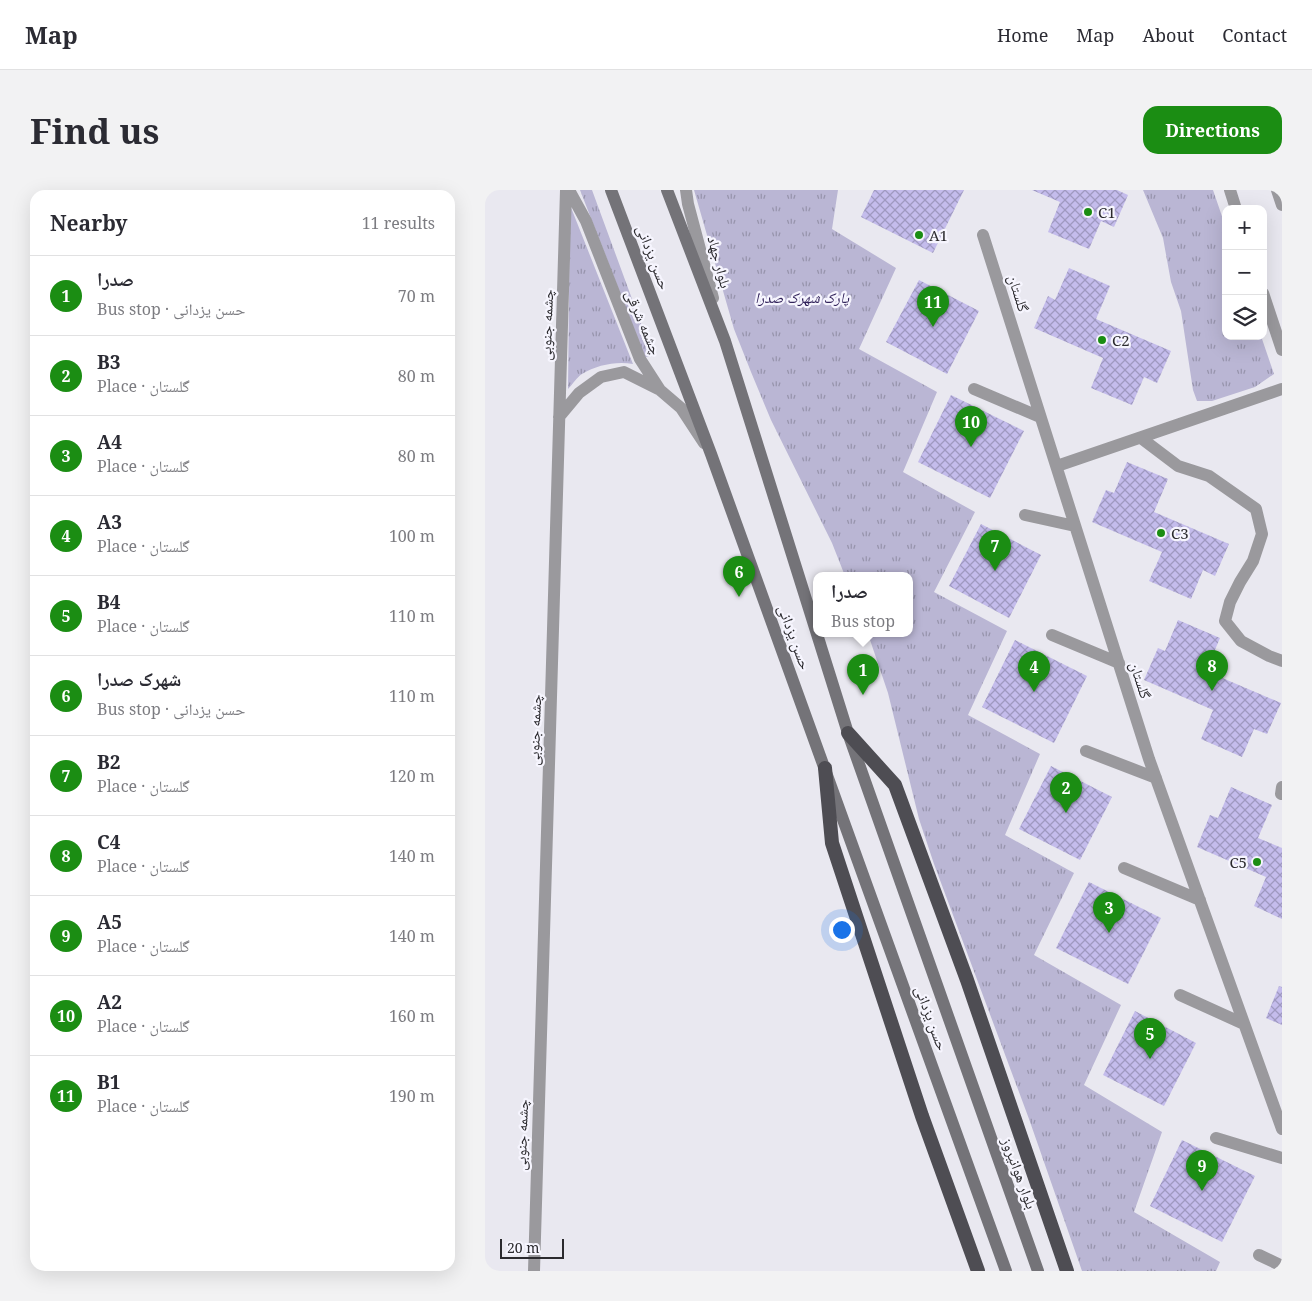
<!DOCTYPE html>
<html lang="en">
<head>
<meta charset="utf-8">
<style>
  body { margin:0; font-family:"Noto Serif","Noto Naskh Arabic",serif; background:#f2f2f3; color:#2b2b33 }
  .controls { position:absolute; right:15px; top:15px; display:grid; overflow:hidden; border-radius:10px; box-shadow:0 5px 20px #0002 }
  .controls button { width:45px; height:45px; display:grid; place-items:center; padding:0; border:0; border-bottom:1px solid #e1e1e2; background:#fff; color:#2b2b33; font:25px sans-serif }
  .scale { position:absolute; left:15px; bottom:12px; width:64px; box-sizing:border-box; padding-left:5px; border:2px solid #2b2a2e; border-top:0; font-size:14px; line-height:18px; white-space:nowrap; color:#2b2a2e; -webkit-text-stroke:4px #f6f5fe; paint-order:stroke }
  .you { position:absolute; left:356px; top:739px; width:18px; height:18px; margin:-12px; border:4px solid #fff; border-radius:50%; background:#1a73e8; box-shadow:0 0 0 8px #1a73e833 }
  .badge { display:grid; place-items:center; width:32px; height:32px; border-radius:50%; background:#1b8d13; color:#fff; font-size:16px; font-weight:700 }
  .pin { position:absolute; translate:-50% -41px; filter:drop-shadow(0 1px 2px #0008) }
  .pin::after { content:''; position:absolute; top:26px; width:18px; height:15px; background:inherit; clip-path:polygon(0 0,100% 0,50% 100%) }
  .popup { position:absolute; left:328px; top:382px; width:100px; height:65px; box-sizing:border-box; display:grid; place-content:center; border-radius:10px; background:#fff; filter:drop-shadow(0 1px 4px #0005); font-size:16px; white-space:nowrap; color:#7c7c81 }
  .popup b { font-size:19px; color:#2b2b33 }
  .popup::after { content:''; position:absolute; left:50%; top:100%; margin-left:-10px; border:10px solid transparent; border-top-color:#fff }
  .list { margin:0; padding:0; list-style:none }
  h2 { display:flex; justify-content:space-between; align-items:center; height:65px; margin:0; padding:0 20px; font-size:21px }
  h2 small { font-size:16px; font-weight:400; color:#7c7c81 }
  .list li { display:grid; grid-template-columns:32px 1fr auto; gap:15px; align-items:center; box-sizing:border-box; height:80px; padding:0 20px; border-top:1px solid #e1e1e2 }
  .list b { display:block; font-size:19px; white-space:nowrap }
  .list p { margin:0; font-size:16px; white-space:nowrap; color:#7c7c81 }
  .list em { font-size:16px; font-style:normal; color:#7c7c81 }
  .icon { flex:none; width:28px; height:28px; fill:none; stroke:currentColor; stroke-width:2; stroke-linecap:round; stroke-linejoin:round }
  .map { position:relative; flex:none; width:797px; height:1081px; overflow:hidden; border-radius:15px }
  header { display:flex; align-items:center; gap:30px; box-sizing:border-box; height:70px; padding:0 25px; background:#fff; border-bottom:1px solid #e1e1e2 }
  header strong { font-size:24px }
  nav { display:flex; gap:28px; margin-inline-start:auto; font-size:18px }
  .intro { display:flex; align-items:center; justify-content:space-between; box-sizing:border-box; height:120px; padding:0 30px }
  h1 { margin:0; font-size:35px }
  .button { padding:12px 22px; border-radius:15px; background:#1b8d13; color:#fff; font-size:18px; font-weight:700 }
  main { display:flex; gap:30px; padding:0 30px }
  aside { flex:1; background:#fff; border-radius:15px; box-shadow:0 5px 20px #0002 }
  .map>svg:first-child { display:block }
</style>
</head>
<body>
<header>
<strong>Map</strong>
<nav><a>Home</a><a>Map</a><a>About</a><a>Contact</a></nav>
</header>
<div class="intro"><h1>Find us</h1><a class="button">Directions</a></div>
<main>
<aside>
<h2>Nearby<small>11 results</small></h2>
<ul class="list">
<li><span class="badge">1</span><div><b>صدرا</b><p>Bus stop · حسن یزدانی</p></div><em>70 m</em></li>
<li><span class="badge">2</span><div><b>B3</b><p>Place · گلستان</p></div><em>80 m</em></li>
<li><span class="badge">3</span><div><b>A4</b><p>Place · گلستان</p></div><em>80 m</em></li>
<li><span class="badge">4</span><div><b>A3</b><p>Place · گلستان</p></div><em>100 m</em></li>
<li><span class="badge">5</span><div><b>B4</b><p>Place · گلستان</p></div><em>110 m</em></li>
<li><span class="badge">6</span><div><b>شهرک صدرا</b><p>Bus stop · حسن یزدانی</p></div><em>110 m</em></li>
<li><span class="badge">7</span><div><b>B2</b><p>Place · گلستان</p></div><em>120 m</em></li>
<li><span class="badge">8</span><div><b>C4</b><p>Place · گلستان</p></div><em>140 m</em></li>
<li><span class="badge">9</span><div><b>A5</b><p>Place · گلستان</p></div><em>140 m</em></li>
<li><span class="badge">10</span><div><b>A2</b><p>Place · گلستان</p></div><em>160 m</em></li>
<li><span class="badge">11</span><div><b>B1</b><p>Place · گلستان</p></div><em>190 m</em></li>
</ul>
</aside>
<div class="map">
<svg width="797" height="1081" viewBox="0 0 797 1081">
  <defs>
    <pattern id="grass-tufts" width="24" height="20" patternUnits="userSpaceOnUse" patternTransform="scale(1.25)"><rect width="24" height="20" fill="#bab6d4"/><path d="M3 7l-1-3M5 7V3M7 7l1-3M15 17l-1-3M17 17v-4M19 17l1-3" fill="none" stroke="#9794ac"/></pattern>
    <pattern id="building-cross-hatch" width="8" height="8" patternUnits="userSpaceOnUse" patternTransform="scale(1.25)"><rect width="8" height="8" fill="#c4bcec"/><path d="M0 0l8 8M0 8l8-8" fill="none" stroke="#9f99c0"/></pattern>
  </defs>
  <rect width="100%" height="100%" fill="#e9e8f0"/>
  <path fill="url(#grass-tufts)" d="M 95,0 L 107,0 L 168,166 L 160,167 Z
    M 209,0 L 353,0 L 347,39 L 411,78 L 374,159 L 452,202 L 418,282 L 490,322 L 449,402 L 522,441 L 483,525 L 555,564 L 520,645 L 589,683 L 549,765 L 636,815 L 599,895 L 677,942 L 649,1022 L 735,1072 L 731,1081 L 597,1081 L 544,929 L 449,674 L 434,629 L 403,503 L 383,444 L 424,444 L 424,386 L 360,386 L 347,353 L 286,230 L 266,182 L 249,139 Z
    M 658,0 L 728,0 L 741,38 L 741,146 L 776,146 L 789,184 L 770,197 L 727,211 L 712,211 L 708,200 L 696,121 L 686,92 L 678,48 Z
    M 85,15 L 148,174 C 131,171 112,175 97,184 C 92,187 88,194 83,199 Z"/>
  <path fill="url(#building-cross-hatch)" d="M 389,0 L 479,0 L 448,63 L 376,27 Z
    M 547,0 L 632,0 L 643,5 L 629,37 L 616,31 L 604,59 L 563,42 L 575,12 Z
    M 584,78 L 625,96 L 611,129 L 686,161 L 672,193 L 659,187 L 647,215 L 606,198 L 618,168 L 549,138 L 563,106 L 570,110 Z
    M 434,90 L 494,121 L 462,184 L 401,152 Z
    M 466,205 L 539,241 L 505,308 L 433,272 Z
    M 642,272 L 683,289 L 669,322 L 744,354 L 730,386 L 718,380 L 706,409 L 664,391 L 677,362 L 607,332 L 621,300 L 629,303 Z
    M 496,334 L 556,365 L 524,428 L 464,396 Z
    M 693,430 L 735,448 L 721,481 L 796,513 L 782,544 L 769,539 L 757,567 L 716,549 L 728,520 L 659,490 L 673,458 L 680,461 Z
    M 530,450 L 602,486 L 569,553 L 497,517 Z
    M 566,576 L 627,607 L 595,670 L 534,639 Z
    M 746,597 L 787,615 L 773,648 L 797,658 L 797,729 L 769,716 L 781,687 L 712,657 L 725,625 L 733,628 Z
    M 604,692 L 676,728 L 643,794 L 571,758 Z
    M 794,796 L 797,797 L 797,835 L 781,828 Z
    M 650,821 L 711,853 L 679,916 L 618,885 Z
    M 697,950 L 770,986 L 737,1052 L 665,1016 Z"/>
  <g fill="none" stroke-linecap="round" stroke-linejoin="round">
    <path stroke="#9a999d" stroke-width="12" d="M 745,0 L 751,19
      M 792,0 L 797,15
      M 498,45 L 664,569 L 797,939
      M 778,103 L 797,160
      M 489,199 L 555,227
      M 656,248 L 693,276 L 724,286 L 771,319 L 777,344 L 768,371 L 755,392 L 745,412 L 740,431 L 756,451 L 784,466 L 797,471
      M 572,276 L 797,199
      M 540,325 L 590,336
      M 567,445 L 634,473
      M 601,561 L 671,588
      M 796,604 L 797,597
      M 639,678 L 715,710
      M 695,805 L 759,834
      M 731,948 L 797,968
      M 774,1065 L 797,1076"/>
    <path stroke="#9a999d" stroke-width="12" d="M 84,0 L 101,31 L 155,169 L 175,200 L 196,218 L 219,253
      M 201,0 L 203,14 L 228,108
      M 74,227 L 94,203 L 116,187 L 139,182 L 173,199
      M 49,1081 L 81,0"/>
    <path stroke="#747378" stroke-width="12" d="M 126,0 L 226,264 L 521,1081
      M 182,0 L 240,151 L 363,543 L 553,1081"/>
    <path stroke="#4e4d53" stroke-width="14" d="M 363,543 L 410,595 L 482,790 L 582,1081
      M 340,578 L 347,653 L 437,926 L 493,1081"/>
  </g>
  <g fill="#1b8d13" stroke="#f6f5fe" stroke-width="2">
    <circle cx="603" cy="22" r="5"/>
    <circle cx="434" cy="45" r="5"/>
    <circle cx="617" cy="150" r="5"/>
    <circle cx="676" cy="343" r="5"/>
    <circle cx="772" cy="672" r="5"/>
  </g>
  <g text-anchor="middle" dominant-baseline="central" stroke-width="4.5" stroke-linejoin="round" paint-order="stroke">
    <g font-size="15" fill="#2b2a2e" stroke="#f6f5fe" text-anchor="start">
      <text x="613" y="22">C1</text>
      <text x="444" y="45">A1</text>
      <text x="627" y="150">C2</text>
      <text x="686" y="343">C3</text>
      <text x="762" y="672" text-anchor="end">C5</text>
    </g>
    <g font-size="15" fill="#2b2a2e" stroke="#f6f5fe">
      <text transform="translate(169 67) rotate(69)">حسن یزدانی</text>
      <text transform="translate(235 72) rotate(75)">بلوار جهاد</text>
      <text transform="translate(534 103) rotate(73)">گلستان</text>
      <text transform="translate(159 132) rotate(67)">چشمه شرقی</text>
      <text transform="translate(61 135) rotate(-88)">چشمه جنوبی</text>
      <text transform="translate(310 447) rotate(70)">حسن یزدانی</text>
      <text transform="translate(656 490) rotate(72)">گلستان</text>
      <text transform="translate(49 540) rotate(-88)">چشمه جنوبی</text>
      <text transform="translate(447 828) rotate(70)">حسن یزدانی</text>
      <text transform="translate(36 945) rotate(-88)">چشمه جنوبی</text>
      <text transform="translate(535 983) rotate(70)">بلوار هوانیروز</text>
    </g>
    <g font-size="15" font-style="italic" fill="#32235b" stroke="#f6f5fe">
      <text x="317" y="107">پارک شهرک صدرا</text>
    </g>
  </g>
</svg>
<div class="controls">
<button>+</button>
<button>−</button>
<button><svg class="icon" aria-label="layers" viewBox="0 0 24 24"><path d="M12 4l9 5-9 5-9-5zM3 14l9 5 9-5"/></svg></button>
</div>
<div class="scale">20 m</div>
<div class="you"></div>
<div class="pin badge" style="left:378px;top:505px">1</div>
<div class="popup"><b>صدرا</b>Bus stop</div>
<div class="pin badge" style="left:581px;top:623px">2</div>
<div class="pin badge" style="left:624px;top:743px">3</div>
<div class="pin badge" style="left:549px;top:502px">4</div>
<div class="pin badge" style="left:665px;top:869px">5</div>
<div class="pin badge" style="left:254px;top:407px">6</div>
<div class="pin badge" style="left:510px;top:381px">7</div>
<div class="pin badge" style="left:727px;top:501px">8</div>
<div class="pin badge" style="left:717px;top:1001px">9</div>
<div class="pin badge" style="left:486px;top:257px">10</div>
<div class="pin badge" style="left:448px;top:137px">11</div>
</div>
</main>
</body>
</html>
